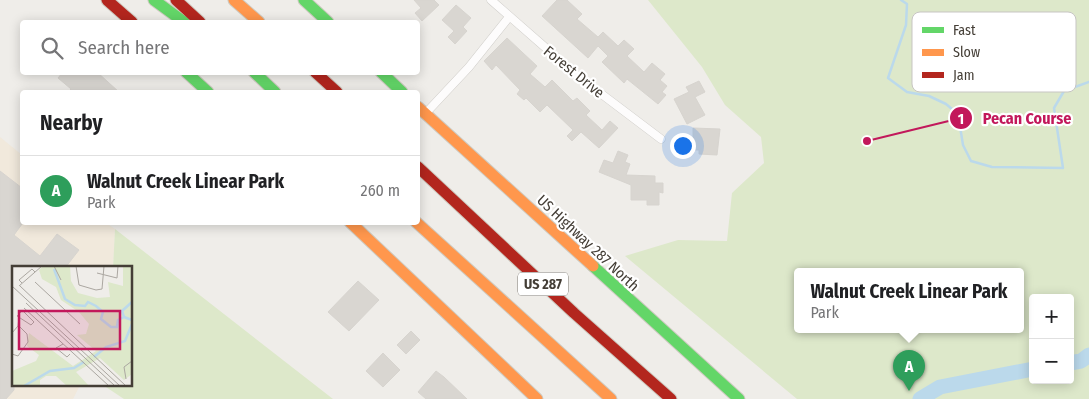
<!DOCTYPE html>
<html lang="en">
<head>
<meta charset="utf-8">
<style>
  body { margin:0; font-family:"Fira Sans Condensed",sans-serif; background:#f2f2f2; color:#202124 }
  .controls { position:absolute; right:15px; bottom:15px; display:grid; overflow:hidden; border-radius:5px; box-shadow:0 2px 12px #0003 }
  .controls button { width:45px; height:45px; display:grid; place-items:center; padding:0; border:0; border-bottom:1px solid #e0e0e0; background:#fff; color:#202124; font:25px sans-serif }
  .you { position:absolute; left:682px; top:145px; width:18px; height:18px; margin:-12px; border:4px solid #fff; border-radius:50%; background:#1a73e8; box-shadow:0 0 0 8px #1a73e833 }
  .badge { display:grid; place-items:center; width:32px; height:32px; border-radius:50%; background:#807b75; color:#fff; font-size:16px; font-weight:700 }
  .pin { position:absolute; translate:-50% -41px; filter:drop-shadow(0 1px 2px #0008) }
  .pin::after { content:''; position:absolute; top:26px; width:18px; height:15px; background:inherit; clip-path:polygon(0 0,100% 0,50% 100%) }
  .popup { position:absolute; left:794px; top:268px; width:230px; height:65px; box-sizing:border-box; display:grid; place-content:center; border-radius:5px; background:#fff; filter:drop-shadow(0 1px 4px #0005); font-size:16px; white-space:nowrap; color:#757577 }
  .popup b { font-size:19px; color:#202124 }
  .popup::after { content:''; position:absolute; left:50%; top:100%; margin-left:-10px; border:10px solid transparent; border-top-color:#fff }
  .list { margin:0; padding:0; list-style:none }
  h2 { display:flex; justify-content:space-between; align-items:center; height:65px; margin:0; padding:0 20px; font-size:21px }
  h2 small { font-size:16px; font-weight:400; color:#757577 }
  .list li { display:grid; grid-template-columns:32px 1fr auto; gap:15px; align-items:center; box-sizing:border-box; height:70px; padding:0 20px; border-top:1px solid #e0e0e0 }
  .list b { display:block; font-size:19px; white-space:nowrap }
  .list p { margin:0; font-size:16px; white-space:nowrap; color:#757577 }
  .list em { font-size:16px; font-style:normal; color:#757577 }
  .icon { flex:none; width:28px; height:28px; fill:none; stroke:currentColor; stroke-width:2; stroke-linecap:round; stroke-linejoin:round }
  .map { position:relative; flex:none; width:1089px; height:399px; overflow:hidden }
  .search { position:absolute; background:#fff; box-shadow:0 2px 12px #0003; left:20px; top:20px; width:400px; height:55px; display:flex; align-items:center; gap:12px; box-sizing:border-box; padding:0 18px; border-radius:5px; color:#757577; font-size:19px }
  .panel { position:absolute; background:#fff; box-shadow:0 2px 12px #0003; left:20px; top:90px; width:400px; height:135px; border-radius:5px }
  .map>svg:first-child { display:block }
</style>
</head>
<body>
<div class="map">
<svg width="1089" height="399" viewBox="0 0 1089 399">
  <rect width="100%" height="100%" fill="#efede9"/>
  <path fill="#f1e9dc" d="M 0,137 L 22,155 L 22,222 L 106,223 L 115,229 L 113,268 L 14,268 L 14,385 L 80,385 L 73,399 L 0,399 Z"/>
  <path fill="#dde8ca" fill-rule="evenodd" d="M 648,0 L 1089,0 L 1089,399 L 797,399 L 625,256 L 678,240 L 727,241 L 732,193 L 764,163 L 761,137 L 725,105 L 702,67 ZM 798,272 L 1020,272 L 1020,330 L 798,330 ZM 1033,298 L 1070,298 L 1070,380 L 1033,380 Z
    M 115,229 L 333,399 L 124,399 L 103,385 L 131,385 L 131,268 L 113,268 Z"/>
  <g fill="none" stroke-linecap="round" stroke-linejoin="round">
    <path stroke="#bbd9eb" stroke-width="2.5" d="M 901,0 L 907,4 L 906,25 L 888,78 L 907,92 L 929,96 L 946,104 L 958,114 L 963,145 L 971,161 L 992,167 L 1063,168 L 1054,108 L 1064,91 L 1089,82"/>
    <path stroke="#bbd9eb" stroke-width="15" d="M 1070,363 L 1081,361 L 1089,355
      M 920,399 L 940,387 L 1033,369"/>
  </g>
  <path fill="#d9d6d1" stroke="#d7d4cf" d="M 414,0 L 434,0 L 439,5 L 422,21 L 415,13 L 421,8 Z
    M 557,0 L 567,0 L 582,14 L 577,19 L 598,37 L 603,32 L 618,46 L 624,40 L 634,49 L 627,56 L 644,72 L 652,63 L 665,74 L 660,80 L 667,86 L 662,92 L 666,95 L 658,104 L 627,79 L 624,83 L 602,62 L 608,56 L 598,46 L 588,58 L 542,16 Z
    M 456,5 L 471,18 L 463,27 L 467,31 L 455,44 L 448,37 L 454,31 L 442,20 Z
    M 507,38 L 537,66 L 530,74 L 545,87 L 552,80 L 573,101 L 577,98 L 590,111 L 586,115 L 602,130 L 610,121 L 618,128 L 599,148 L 581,132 L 572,141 L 567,136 L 573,130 L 547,105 L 540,112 L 526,98 L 524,100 L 517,94 L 520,90 L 496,65 L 492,70 L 484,61 Z
    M 63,72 L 97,72 L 119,92 L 68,92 L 71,89 L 58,78 Z
    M 699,81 L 705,92 L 695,97 L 705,115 L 687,124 L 674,99 L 689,92 L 686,87 Z
    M 693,128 L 720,129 L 717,155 L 699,154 L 699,150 L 693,150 Z
    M 618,151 L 628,155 L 625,162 L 630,164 L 626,175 L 655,176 L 655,183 L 663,183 L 663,193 L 659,192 L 659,205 L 647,205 L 647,200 L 631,200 L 631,185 L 599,172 L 604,160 L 613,163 Z
    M 0,171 L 22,188 L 22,224 L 14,235 L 40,256 L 57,234 L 79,250 L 65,268 L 14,268 L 14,390 L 6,399 L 0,399 Z
    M 358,281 L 379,300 L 349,331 L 328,312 Z
    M 411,331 L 420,340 L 406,354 L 397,345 Z
    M 383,353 L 400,370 L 383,387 L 366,371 Z
    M 436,371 L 444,377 L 467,399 L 426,399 L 418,392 Z"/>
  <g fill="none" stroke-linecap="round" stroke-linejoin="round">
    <g stroke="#cdcbc7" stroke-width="9">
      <path id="street" d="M 491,0 L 579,77 L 661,139
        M 425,114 L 469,67 L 509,17"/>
    </g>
    <g stroke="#cecac0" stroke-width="13">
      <path id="fast" d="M 154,0 L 184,22
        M 304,0 L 328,22
        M 186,72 L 208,92
        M 254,72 L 275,92
        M 381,72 L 402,92
        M 593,266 L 739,399"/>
    </g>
    <g stroke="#cecac0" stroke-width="13">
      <path id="slow" d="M 234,0 L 259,22
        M 418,107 L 593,266
        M 350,222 L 537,399
        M 416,222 L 611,399"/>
    </g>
    <g stroke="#cecac0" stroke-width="13">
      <path id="jam" d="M 107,0 L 132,22
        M 176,0 L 200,22
        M 315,72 L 337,92
        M 418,167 L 574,313 L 671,399"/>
    </g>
    <use href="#street" stroke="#fdfcfc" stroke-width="8"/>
    <use href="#fast" stroke="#63d668" stroke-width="11"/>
    <use href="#slow" stroke="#ff974d" stroke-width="11"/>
    <use href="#jam" stroke="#b3261e" stroke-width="11"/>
  </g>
  <g text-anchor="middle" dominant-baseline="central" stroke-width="4.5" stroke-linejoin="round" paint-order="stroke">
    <rect fill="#fff" stroke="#7c7872" stroke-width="1" x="518" y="272.5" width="50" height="23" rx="4"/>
    <g font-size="14" font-weight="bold" fill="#443e36">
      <text x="543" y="284">US 287</text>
    </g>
    <g font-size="15" fill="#443e36" stroke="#fff">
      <text transform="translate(574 72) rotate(39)">Forest Drive</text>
      <text transform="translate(588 243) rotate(43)">US Highway 287 North</text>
    </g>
  </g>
  <g transform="translate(12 266)">
    <rect width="120" height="120" fill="#efede9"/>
    <path d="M 31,0 L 58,0 L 59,15 L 66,27 L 85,32 L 98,31 L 96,16 L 111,20 L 111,0 L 120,0 L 120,108 L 112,114 L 88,92 L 64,106 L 77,120 L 55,120 L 44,110 L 34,110 L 28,114 L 28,120 L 0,120 L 0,105 L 24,95 L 27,89 L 15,80 L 17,67 L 61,100 L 84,85 L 65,69 L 74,68 L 77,58 L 67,46 L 49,34 L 44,21 L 30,13 L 27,4 Z" fill="#dde8ca"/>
    <path fill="none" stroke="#bbd9eb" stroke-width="2.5" d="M 42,3 L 53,33 L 63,39 L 73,40 L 76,36 L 84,40 L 91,46 L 89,53 L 99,61 L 105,61 L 106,54 L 112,51M 120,36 L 110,45 L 112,51 L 120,54M 82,91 L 94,81 L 113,75 L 120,58M 12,120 L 38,105 L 62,102 L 72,96"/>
    <path fill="none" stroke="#aba7a1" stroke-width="1" d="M 42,0 L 49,14M 64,0 L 67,19 L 84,24 L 90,23 L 92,0M 85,7 L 105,12 L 106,0M 23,16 L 68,58M 10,17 L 7,14 L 20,3 L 23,6M 0,20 L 108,120M 7,20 L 30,0M 8,20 L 114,120M 14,37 L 103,120M 12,42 L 97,120M 9,46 L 5,50 L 19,59 L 22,56 L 11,45M 0,67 L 6,60 L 7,51M 51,78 L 44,82 L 55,91 L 58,88M 0,88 L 6,90 L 16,76 L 15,68 L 6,59M 114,113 L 112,101 L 120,95"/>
    <path fill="#c2185b" fill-opacity="0.15" stroke="#c2185b" stroke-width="2.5" d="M 7,45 L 108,45 L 108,83 L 7,83 Z"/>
    <rect width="120" height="120" fill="none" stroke="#443e36" stroke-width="2.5"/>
  </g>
  <rect x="912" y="12" width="164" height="80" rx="8" fill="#fff" stroke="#c7c5c3" stroke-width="1"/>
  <rect x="922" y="27" width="22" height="6" fill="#63d668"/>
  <rect x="922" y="49" width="22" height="7" fill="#ff974d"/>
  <rect x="922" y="72" width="22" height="6" fill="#b3261e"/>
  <g font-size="14" fill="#443e36">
    <text x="953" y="35">Fast</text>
    <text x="953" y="57">Slow</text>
    <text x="953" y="80">Jam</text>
  </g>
  <path fill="none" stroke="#c2185b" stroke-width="2" d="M867 141L961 118"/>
  <g fill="#c2185b" stroke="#fff" stroke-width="2">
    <circle cx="867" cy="141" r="5"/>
    <circle cx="961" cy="118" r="12"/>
  </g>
  <g font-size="15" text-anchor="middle" font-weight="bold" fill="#fff">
    <text x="961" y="124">1</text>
  </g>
  <g font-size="16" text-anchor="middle" font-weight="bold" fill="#c2185b" stroke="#fff" stroke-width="4.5" stroke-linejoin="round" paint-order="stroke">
    <text x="1027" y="124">Pecan Course</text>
  </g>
</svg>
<div class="controls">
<button>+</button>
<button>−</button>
</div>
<div class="you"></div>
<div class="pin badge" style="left:909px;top:391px;background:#2e9e5b">A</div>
<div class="popup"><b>Walnut Creek Linear Park</b>Park</div>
<div class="search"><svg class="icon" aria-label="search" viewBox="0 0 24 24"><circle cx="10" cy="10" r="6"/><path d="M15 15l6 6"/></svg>Search here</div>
<section class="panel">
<h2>Nearby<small></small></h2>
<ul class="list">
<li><span class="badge" style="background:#2e9e5b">A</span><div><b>Walnut Creek Linear Park</b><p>Park</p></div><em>260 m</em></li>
</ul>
</section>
</div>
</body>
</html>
